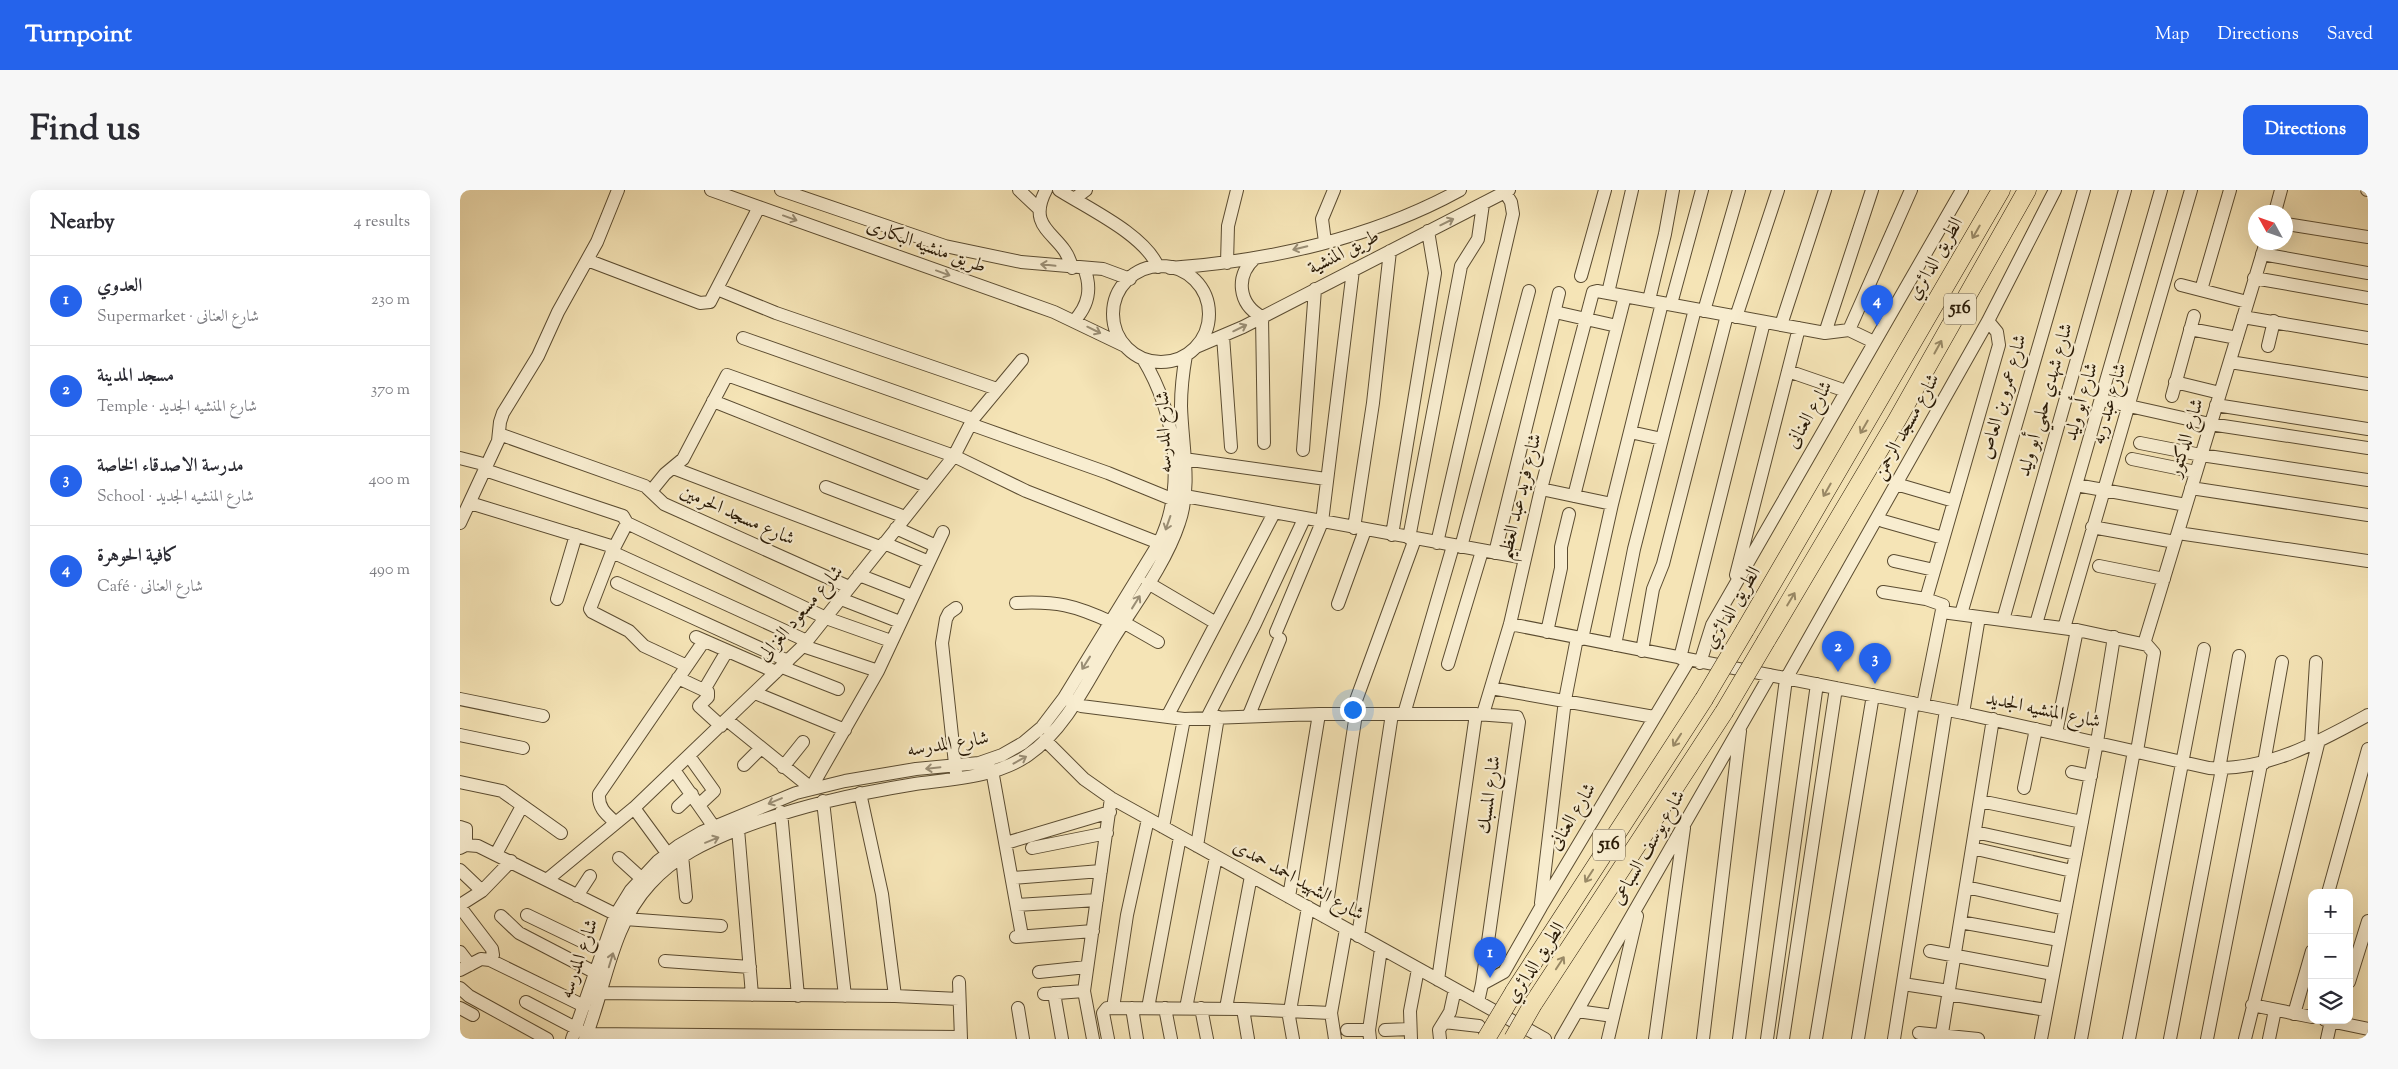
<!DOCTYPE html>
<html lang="en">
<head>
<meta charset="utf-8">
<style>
  body { margin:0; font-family:"Sorts Mill Goudy",Amiri,serif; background:#f7f7f7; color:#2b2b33 }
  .controls { position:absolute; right:15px; bottom:15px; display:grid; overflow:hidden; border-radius:10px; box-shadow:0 5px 20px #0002 }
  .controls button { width:45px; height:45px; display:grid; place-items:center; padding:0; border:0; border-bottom:1px solid #e1e1e2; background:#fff; color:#2b2b33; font:25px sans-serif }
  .compass { position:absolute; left:1788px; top:15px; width:45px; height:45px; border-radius:50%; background:#fff; box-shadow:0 5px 20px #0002; rotate:310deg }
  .you { position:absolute; left:892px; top:519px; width:18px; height:18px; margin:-12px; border:4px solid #fff; border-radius:50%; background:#1a73e8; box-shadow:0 0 0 8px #1a73e833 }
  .badge { display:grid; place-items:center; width:32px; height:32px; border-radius:50%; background:#2563eb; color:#fff; font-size:16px; font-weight:700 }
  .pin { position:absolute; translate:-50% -41px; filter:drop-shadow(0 1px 2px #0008) }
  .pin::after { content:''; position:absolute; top:26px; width:18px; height:15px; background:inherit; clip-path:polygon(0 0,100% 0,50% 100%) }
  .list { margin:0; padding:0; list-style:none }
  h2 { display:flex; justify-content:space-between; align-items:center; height:65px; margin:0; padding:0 20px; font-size:21px }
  h2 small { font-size:16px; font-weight:400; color:#7c7c81 }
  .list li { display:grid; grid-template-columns:32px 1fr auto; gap:15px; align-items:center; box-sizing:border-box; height:90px; padding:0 20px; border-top:1px solid #e1e1e2 }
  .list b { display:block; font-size:19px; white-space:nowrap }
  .list p { margin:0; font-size:16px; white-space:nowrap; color:#7c7c81 }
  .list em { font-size:16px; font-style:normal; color:#7c7c81 }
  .icon { flex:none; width:28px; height:28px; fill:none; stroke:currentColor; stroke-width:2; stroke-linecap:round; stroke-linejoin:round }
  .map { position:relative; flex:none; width:1908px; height:849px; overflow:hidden; border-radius:10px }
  header { display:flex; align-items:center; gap:30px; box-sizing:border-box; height:70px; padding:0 25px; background:#2563eb; color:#fff }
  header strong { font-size:24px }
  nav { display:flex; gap:28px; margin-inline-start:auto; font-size:18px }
  .intro { display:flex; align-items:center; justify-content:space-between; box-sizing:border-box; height:120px; padding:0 30px }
  h1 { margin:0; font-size:35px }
  .button { padding:12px 22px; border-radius:10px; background:#2563eb; color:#fff; font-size:18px; font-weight:700 }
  main { display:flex; gap:30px; padding:0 30px }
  aside { flex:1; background:#fff; border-radius:10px; box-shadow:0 5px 20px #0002 }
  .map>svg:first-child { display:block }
</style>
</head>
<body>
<header>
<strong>Turnpoint</strong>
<nav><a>Map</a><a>Directions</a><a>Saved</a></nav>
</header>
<div class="intro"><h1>Find us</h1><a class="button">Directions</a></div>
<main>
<aside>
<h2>Nearby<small>4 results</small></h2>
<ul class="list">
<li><span class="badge">1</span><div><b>العدوي</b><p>Supermarket · شارع العنانى</p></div><em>230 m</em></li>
<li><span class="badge">2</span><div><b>مسجد المدينة</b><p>Temple · شارع المنشيه الجديد</p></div><em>370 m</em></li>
<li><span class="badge">3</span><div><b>مدرسة الاصدقاء الخاصة</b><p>School · شارع المنشيه الجديد</p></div><em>400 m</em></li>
<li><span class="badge">4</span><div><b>كافية الحوهرة</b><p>Café · شارع العنانى</p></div><em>490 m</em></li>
</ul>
</aside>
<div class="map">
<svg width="1908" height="849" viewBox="0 0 1908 849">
  <rect width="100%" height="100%" fill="#f5e4b6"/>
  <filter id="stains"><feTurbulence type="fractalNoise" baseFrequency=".004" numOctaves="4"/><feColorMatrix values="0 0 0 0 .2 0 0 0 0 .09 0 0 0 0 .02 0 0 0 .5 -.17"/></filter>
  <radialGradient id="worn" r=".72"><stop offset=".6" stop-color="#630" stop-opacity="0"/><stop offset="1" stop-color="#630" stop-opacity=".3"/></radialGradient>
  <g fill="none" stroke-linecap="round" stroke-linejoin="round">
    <g stroke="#5b4c31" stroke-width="14">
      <path id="minor" d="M 251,0 L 594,122 L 665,156
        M 321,0 L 485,56 L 561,72 L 643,79 L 670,89
        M 559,0 L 578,18
        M 586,0 C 564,42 605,43 612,78
        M 599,0 C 629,19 685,45 698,77
        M 1907,0 L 1908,0
        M 614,9 L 626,0
        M 1815,22 L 1821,0
        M 1826,34 L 1908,47
        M 865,52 L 862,29 L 874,0
        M 1802,64 L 1908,83
        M 795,68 C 775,86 778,114 802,127 L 804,253
        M 127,70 L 240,113 L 250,112 L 299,17
        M 767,73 L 768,36 L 777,0
        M653 124a48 48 0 1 1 96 0a48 48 0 1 1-96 0Z
        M 710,78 C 809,71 913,48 1000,0
        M 1121,86 L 1145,0
        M 1794,88 L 1908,108
        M 1721,95 L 1787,112
        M 257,99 L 316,123 L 537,199
        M 1741,100 L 1770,0
        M 1148,103 L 1172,0
        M 1189,110 L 1205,44 L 1213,0
        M 1211,114 L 1242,0
        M 1244,121 L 1279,0
        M 1095,122 L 1157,136
        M 1276,127 L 1318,0
        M 1783,127 L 1908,148
        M 614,131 C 629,115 632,98 624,78
        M 1321,135 L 1365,0
        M 1730,139 L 1777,148
        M 1389,140 L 1451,0
        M 1365,143 L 1412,0
        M 763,146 L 771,257
        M 283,148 L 513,229
        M 1808,156 L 1814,131
        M 736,157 L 783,137 L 1049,0
        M 1770,172 L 1908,194
        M 1328,181 L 1386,201
        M 1715,192 L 1760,203
        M 1712,206 L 1734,126
        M 1642,210 L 1750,234 L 1908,258
        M 253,211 L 469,297
        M 1756,215 L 1908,239
        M 510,234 L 648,283 L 714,310
        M 1170,242 L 1202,249
        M 39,244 L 185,296 L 204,314 L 389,397
        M 1680,253 L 1741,265 L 1908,290
        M 843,260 L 855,99
        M 0,268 L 27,275
        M 724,269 L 866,289
        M 1672,269 L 1736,282
        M 213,278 L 420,357
        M 25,280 L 163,326 L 167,333 L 366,428 L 431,451
        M 1436,294 L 1494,311
        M 1616,295 L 1726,315
        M 366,297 L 445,327
        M 1731,298 L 1908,325
        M 1081,299 L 1152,314
        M 192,300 L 205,284 L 223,269 L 267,185 L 494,266 L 566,301 L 699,353
        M 725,306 L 1065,368
        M 1114,306 L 1165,106
        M 10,313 L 154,357
        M 1423,331 L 1483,348
        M 0,333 L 38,251 L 40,232 L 43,223 L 78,166 L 98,122 L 137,52 L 158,0
        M 167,333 L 152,362 L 130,419 L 132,422 L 169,441 L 184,456 L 227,476
        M 1632,337 L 1715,352
        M 436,338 L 476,356
        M 894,338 L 913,213 L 930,61
        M 1718,343 L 1908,371
        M 932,345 L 975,83 L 968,41
        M 949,348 L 1001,76 L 1018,49 L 1023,14
        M 424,353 L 469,372
        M 977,353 L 1053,24 L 1051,12 L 1045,2
        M 1001,357 L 1069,101
        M 152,362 L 347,451
        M 1035,363 L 1099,103
        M 1434,371 L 1474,380
        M 1639,376 L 1704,389
        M 399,385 L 453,406
        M 1276,385 L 1339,138
        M 157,393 L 328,471
        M 688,393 L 756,433
        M 1423,402 L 1466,409 L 1483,415 L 1463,515
        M 97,409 L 116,345
        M 381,409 L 440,432
        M 1466,409 L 1539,155 L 1537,142 L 1528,131
        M 556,413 C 597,411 614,415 651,432
        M 878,414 L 905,340
        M 1482,422 L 1617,440 L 1687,455 L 1694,463 L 1677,561
        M 1501,424 L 1624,0
        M 1543,430 L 1665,0
        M 663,432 L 698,452
        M 1050,434 L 1503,523 L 1749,578 C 1807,581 1859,552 1908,525
        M 1576,434 L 1701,0
        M 1604,438 L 1731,0
        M 816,442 L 862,332 L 893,80
        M 1087,442 L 1101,378 L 1101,357 L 1109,324
        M 236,447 L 316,482
        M 1122,449 L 1152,314 L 1202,113
        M 1684,454 L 1806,52
        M 1155,455 L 1174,359 L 1235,119
        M 343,456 L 418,481
        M 1182,461 L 1193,399 L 1203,374 L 1267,125
        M 1220,468 L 1304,132
        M 1240,473 L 1252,435 L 1502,0
        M 988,474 L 1022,361
        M 322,477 L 378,499
        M 218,488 L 248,502 L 248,507 L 239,516 L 261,536
        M 1031,498 L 1194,527
        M 244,500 L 267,461
        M 295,503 L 385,540
        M 0,509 L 83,526
        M 608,510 L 621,516 L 724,529 L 859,524 L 1016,524 L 1057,527 L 1059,532 L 1022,794 L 1018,812
        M 1503,523 L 1519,427
        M 891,524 L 955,349
        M 944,524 L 993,356
        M 1023,524 L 1050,434 L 1081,299 L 1133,102 L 1137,101 L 1365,143 L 1389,140 L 1414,152
        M 789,525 L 820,449
        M 707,527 L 814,323
        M 747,528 L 795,434 L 844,329
        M 267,530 L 351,598 L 418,481 L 483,342
        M 1596,543 L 1617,440
        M 0,545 L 63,558
        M 585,550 L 624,589 L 651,608 L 1085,849
        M 1851,554 L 1856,472
        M 229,566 L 254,601 L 240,614
        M 1804,573 L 1822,472
        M 284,575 L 301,558
        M 323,577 L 343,552
        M 1759,579 L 1779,466
        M 214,580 L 254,637
        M 532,580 L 562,746
        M 1612,582 L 1631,586
        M 496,583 L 482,453 L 486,429 L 489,423 L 496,418
        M 0,592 L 42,601 L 101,643
        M 1564,598 L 1576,539
        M 400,603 L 422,704 L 435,806
        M 363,611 L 385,806
        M 1520,611 L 1622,632
        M 218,617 L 232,604
        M 174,618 L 207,663
        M 321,622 L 338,806
        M 156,633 C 146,624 138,618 139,604 L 244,451
        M 0,637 L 6,639 L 6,655
        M 703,637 L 724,529
        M 278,639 L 292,805
        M 1515,642 L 1616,664
        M 546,653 L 650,622
        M 737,656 L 758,527
        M 0,658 L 6,655 L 18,656 L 165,729 L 261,736
        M 572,658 L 647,643
        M 1512,658 L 1612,681
        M 36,664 L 62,616
        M 222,665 L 226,707
        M 159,668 L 181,688
        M 0,680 L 22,701
        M 552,688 L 641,681
        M 88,689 L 174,618 L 343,456 L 494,266 L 513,229 L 562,170
        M 1506,697 L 1605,719
        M 1868,703 L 1908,559
        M 117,706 L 130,686
        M 829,707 L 859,524
        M 1081,713 L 1105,510 L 1117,448
        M 0,715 L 22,701 L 51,671
        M 557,715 L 637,710
        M 0,717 L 32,759 L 33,765 L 30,770
        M 67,725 L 142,761
        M 41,726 L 59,743 L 134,782
        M 865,727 L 896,524
        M 1500,732 L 1599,750
        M 898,746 L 932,524
        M 556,747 L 633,741
        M 1470,761 L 1593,784
        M 0,762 L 10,775
        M 205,771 L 290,777
        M 0,780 L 21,769 L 30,770 L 124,816
        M 579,782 L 627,777
        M 978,790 L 1016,524
        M 499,792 L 501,849
        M 1889,792 L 1908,731
        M 1022,794 L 1044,782 L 1081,717 L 1229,470
        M 1443,794 L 1489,801
        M 0,798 L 9,806 L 87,849
        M 141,803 L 435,806 L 499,809
        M 594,803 L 602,849
        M 584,804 L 624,801
        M 1488,804 L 1586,820
        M 66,812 L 127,844 L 501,847
        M 1792,815 L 1852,827
        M 0,818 L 13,825
        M 558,818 L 563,849
        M 653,818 L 667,725 L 688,629
        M 672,818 L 677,849
        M 688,818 L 720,647
        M 705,818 L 711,849
        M 726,818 L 756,667
        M 741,818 L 747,849
        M 766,818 L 791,686
        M 783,819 L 788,849
        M 828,821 L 833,849
        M 830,821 L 848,717
        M 1117,821 L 1153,826
        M 1834,824 L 1852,761
        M 1865,830 L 1908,839
        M 984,832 L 1019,836
        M 887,840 L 909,840
        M 925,840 L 950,839
        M 1459,843 L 1518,849
        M 112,849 L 155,726 L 171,700 L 198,671 L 218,656 L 242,642 L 336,603 L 385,591 L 456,579 L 519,573 L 542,565 L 563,553 L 582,537 L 604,508 L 699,353 C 727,296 715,222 683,169
        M 125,849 C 146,797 151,736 190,694 C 215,666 246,652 281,638 C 338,616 394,604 455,594 C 492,589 537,587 568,565 C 607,538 629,488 653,449 C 675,414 706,373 719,333 C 732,296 722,255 721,216 C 721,199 723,182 726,165
        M 633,849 L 624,801 L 651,608
        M 648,849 L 643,823 L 647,818 L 783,819 L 871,823
        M 875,849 L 871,823 L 886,739
        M 910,849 L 909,840 L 921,759
        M 951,849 L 950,821 L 958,779
        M 980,849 L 979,840 L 990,822 L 995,799
        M 1101,849 L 1310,485
        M 1148,849 L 1177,726
        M 1195,849 L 1224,638
        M 1243,849 L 1280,541
        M 1279,849 L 1326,489 L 1528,131 L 1595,0
        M 1307,849 L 1357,494
        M 1323,849 L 1376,498
        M 1356,849 L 1413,505
        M 1398,849 L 1453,513
        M 1434,849 L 1486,520
        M 1481,849 L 1533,529
        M 1581,849 L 1637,552 L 1654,447
        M 1621,849 L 1674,561
        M 1669,849 L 1744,459
        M 1710,849 L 1762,579
        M 1747,849 L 1801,574
        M 1785,849 L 1859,550
        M 1809,849 L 1815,820
        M 1867,849 L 1871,831"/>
    </g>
    <g stroke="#281905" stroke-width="19">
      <path id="highway" d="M 1285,440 L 1541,0
        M 1306,451 L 1437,230 L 1567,0
        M 1054,802 L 1244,509
        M 1073,814 L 1264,522"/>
    </g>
    <use href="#minor" stroke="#f8edd0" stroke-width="12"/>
    <use href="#highway" stroke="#f5e4b6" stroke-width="18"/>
    <g stroke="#281905" stroke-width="19" stroke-linecap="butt">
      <path id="highway-bridge" d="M 1244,509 L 1285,440
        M 1264,522 L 1306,451
        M 1026,849 L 1054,802
        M 1053,849 L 1073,814"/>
    </g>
    <use href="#highway-bridge" stroke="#f5e4b6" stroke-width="18"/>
  </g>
  <defs><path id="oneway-shaft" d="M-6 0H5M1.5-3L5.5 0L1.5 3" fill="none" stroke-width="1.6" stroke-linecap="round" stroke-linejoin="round" transform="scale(1.25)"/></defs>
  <g stroke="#9a8e75">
    <use href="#oneway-shaft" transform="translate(330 28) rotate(20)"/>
    <use href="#oneway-shaft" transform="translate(987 32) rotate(-26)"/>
    <use href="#oneway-shaft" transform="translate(840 58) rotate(167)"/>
    <use href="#oneway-shaft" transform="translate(588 75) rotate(-174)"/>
    <use href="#oneway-shaft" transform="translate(483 83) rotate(20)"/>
    <use href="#oneway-shaft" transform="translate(780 138) rotate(-26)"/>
    <use href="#oneway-shaft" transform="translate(634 140) rotate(26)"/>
    <use href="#oneway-shaft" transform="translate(708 333) rotate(109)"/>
    <use href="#oneway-shaft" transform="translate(676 412) rotate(-58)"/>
    <use href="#oneway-shaft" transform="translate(626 473) rotate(122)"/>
    <use href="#oneway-shaft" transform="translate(560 570) rotate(-29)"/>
    <use href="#oneway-shaft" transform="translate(473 578) rotate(174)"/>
    <use href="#oneway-shaft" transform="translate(315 611) rotate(157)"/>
    <use href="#oneway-shaft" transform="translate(252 650) rotate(-22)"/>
    <use href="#oneway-shaft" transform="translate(151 770) rotate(-73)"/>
  </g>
  <g stroke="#998966">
    <use href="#oneway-shaft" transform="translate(1516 42) rotate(120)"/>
    <use href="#oneway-shaft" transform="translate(1478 157) rotate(-61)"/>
    <use href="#oneway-shaft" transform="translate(1404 237) rotate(120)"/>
    <use href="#oneway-shaft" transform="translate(1367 300) rotate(120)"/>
    <use href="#oneway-shaft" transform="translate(1331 409) rotate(-59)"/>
    <use href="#oneway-shaft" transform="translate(1217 550) rotate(123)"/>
    <use href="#oneway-shaft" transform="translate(1129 686) rotate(123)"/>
    <use href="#oneway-shaft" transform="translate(1100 773) rotate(-57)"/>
  </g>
  <g text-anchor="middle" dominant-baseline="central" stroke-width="4.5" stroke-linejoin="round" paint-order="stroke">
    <g fill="#f8edd0" stroke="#665942" stroke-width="1">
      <rect x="1484" y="103.5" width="32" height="31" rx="4"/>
      <rect x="1133" y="639.5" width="32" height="31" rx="4"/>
    </g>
    <g font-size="18" font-weight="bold" fill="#281905">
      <text x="1500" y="119">516</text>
      <text x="1149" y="655">516</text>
    </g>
    <g font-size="19" fill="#281905" stroke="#f8edd0">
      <text transform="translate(466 57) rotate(20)">طريق منشيه البكارى</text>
      <text transform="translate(884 63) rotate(-27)">طريق المنشية</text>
      <text transform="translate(1476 69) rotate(-60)">الطريق الدائري</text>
      <text transform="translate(1544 207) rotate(-74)">شارع عمرو بن العاص</text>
      <text transform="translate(1586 210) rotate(-74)">شارع شهدي حلمي أبو وليد</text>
      <text transform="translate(1622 212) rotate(-74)">شارع أبو وليد</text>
      <text transform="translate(1650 214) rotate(-74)">شارع عبد ربه</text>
      <text transform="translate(1350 225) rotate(-60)">شارع العنانى</text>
      <text transform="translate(1447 237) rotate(-61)">شارع مسجد الرحمن</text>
      <text transform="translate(705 242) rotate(-92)">شارع المدرسه</text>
      <text transform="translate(1727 248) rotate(-73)">شارع الدكتور</text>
      <text transform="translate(1061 307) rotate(-76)">شارع فريد عبد العظيم</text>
      <text transform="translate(277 326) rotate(24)">شارع مسجد الحرمين</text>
      <text transform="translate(1273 418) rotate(-59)">الطريق الدائري</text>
      <text transform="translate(341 424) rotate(-49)">شارع مسعود الغزالى</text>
      <text transform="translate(1583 521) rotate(12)">شارع المنشيه الجديد</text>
      <text transform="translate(488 555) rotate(-9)">شارع المدرسه</text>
      <text transform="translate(1030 605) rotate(-82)">شارع المسبك</text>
      <text transform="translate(1113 627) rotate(-59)">شارع العنانى</text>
      <text transform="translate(1189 658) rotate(-60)">شارع يوسف السباعى</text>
      <text transform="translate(838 691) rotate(29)">شارع الشهيد احمد حمدى</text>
      <text transform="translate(120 769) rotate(-71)">شارع المدرسه</text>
      <text transform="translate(1076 773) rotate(-57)">الطريق الدائري</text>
    </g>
  </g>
  <rect width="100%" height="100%" filter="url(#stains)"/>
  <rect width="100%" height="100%" fill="url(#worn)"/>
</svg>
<div class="controls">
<button>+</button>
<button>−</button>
<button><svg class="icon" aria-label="layers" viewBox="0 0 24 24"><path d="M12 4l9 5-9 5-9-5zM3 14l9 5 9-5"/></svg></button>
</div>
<svg class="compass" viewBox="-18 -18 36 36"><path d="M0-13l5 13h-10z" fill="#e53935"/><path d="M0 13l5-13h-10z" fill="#7c7c81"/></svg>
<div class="you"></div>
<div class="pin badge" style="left:1030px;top:788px">1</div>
<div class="pin badge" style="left:1378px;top:482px">2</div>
<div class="pin badge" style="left:1415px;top:494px">3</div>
<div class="pin badge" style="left:1417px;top:136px">4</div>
</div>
</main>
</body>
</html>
